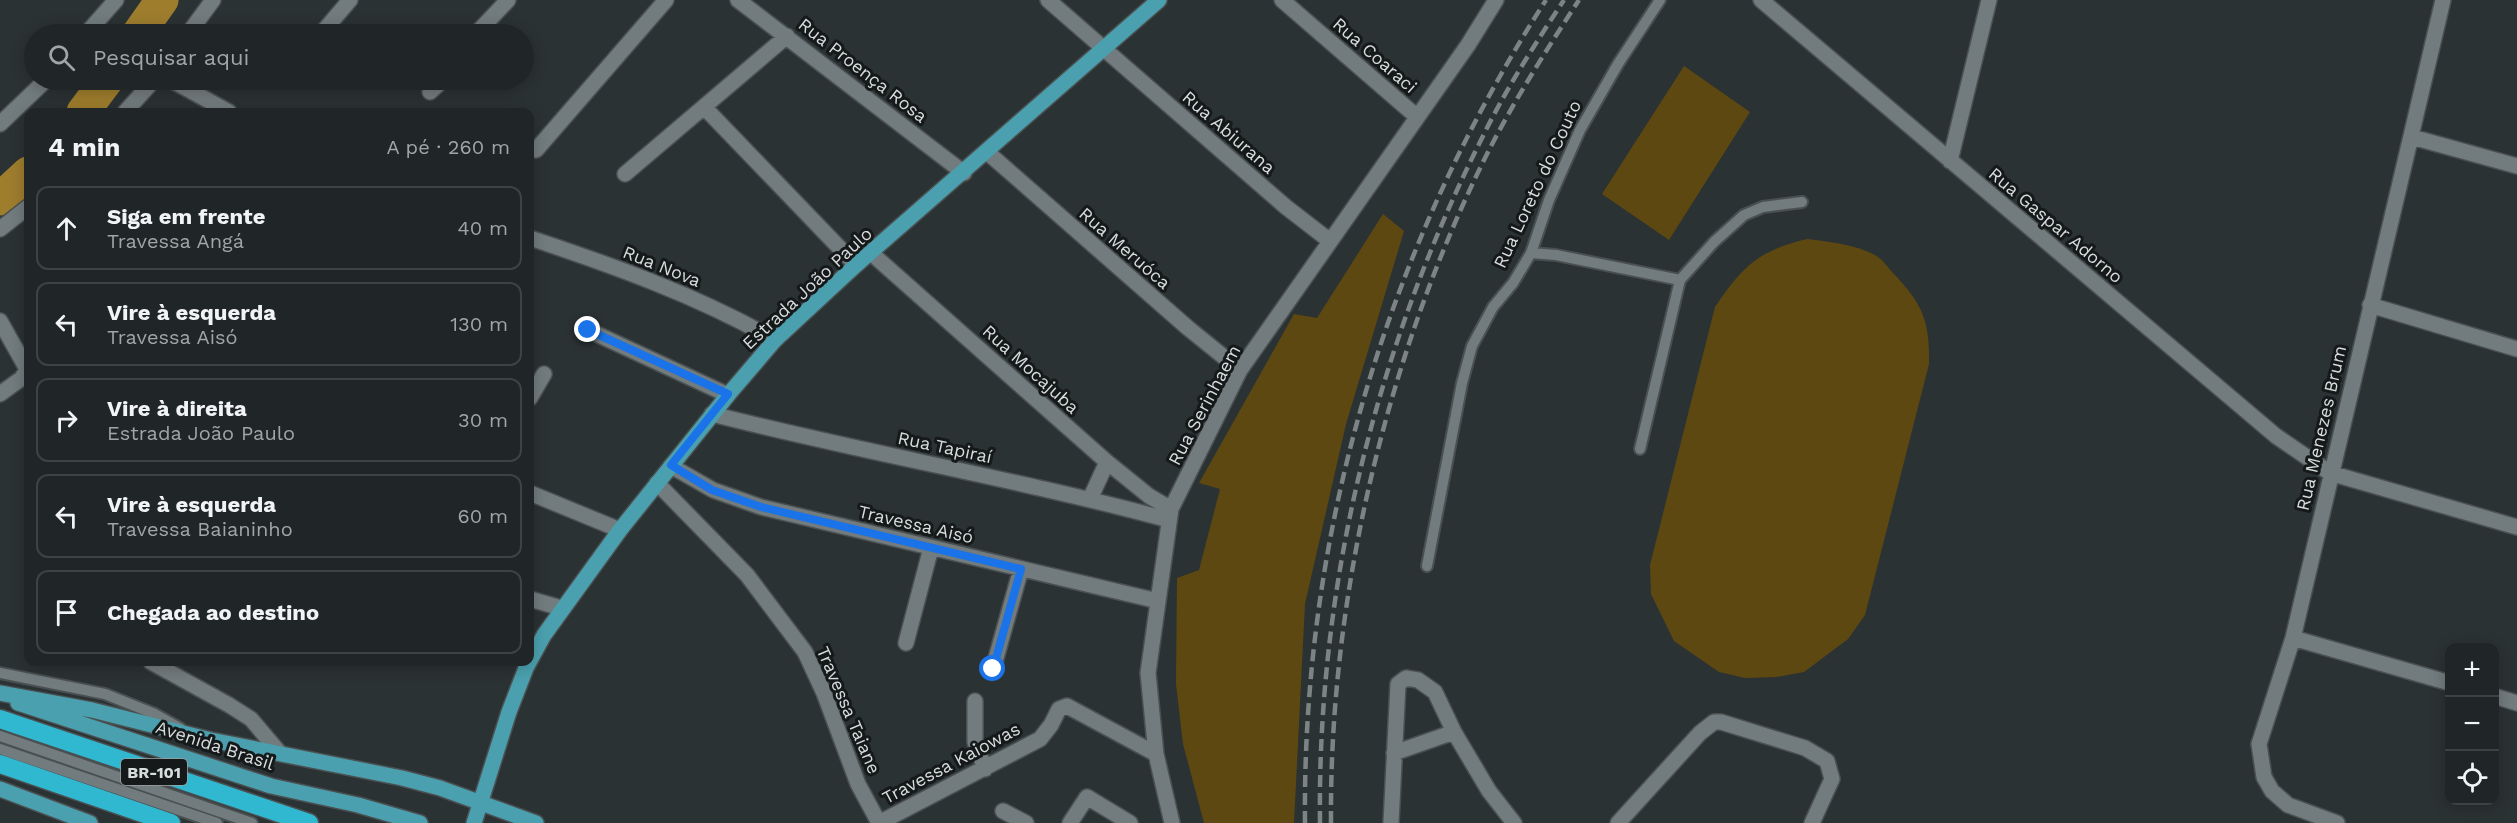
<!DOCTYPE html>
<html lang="pt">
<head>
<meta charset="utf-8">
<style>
  body { margin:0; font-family:"Work Sans",sans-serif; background:#2d3233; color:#f1f3f6 }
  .controls { position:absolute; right:18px; bottom:18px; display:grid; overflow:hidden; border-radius:12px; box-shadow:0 3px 15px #0003 }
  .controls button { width:54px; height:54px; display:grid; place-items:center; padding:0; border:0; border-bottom:2px solid #3d4344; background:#202627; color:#f1f3f6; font:30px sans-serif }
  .stop { position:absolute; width:18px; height:18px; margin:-14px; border:4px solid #1a73e8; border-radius:50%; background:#fff }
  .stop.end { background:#1a73e8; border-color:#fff; box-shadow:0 2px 6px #0008 }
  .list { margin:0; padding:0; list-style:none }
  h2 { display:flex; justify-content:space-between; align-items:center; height:78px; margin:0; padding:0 24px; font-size:26px }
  h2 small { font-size:20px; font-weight:400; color:#a2a5a7 }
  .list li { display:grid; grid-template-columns:39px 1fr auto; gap:18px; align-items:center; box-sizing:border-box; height:84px; margin:0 12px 12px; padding:0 12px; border:2px solid #3d4344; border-radius:12px }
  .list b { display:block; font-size:22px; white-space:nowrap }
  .list p { margin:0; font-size:20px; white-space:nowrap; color:#a2a5a7 }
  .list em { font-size:20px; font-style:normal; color:#a2a5a7 }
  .icon { flex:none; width:33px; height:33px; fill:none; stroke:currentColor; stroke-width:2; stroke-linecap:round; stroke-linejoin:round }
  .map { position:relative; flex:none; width:2517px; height:823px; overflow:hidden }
  .search { position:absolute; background:#202627; box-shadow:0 3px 15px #0003; left:24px; top:24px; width:510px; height:66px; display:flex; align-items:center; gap:15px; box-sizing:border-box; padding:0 21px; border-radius:33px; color:#a2a5a7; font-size:22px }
  .panel { position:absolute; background:#202627; box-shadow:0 3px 15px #0003; left:24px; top:108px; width:510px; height:558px; border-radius:12px }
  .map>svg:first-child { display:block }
</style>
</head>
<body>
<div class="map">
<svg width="2517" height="823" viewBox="0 0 2517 823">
  <rect width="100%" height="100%" fill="#2b3234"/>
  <path fill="#5e4811" d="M 1684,66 L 1750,112 L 1669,240 L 1602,194 Z
    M 1383,214 L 1404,231 L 1346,424 L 1305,604 L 1294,823 L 1204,823 L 1183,744 L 1176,684 L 1177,578 L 1199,570 L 1220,489 L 1199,483 L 1294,314 L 1317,318 Z
    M 1807,239 C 1830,242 1854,244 1875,255 C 1882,259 1887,266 1892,272 C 1922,303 1930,320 1929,364 L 1865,615 L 1848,639 L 1804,672 L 1776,677 L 1745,678 L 1719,672 L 1674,641 L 1651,594 L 1650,565 L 1715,307 C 1743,266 1758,251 1807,239 Z"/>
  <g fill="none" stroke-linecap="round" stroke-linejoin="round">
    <path stroke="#9e7d2d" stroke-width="33" d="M 138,34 L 162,0
      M 83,112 L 107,80
      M 0,199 L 28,173"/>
    <g stroke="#4a5051" stroke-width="14">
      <path id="lane" d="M 1531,253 L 1556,255 L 1680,280
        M 1640,449 L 1680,280 L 1714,242 L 1744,215 L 1763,207 L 1802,202
        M 1427,566 L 1462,383 L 1472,346 L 1493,307 L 1513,283 L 1531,253 L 1549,200 L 1580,130 L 1618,64 L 1660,0
        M 0,673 L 105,694 L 155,714 L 180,728
        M 0,736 L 252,823
        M 0,749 L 217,823"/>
    </g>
    <g stroke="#4a5051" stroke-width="18">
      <path id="street" d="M 738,0 L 964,173
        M 1048,0 L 1286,207 L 1330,241
        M 1282,0 L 1416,116
        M 1761,0 L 2276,436 L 2330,473 L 2517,527
        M 86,34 L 116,0
        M 188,34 L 213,0
        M 321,34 L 350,0
        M 476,34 L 508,0
        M 171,80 L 229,112
        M 430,92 L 443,80
        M 704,107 L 856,265
        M 125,112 L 154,80
        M 0,124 L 46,80
        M 2412,137 L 2517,166
        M 536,150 L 666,0
        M 987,152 L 1188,328 L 1240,370
        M 1950,161 L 1989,0
        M 625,174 L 787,36
        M 0,229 L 28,207
        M 530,238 C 614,266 698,296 775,340
        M 871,253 L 1107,462 L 1149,496 L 1171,509
        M 2370,305 L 2517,349
        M 0,321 L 27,369 L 22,378 L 0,394
        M 588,330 L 728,395
        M 530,398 L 544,374
        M 712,414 C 864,453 1018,479 1169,520
        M 671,466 L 713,490 L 761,507 L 1158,601
        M 657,483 L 747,575 L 805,652 L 824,693 L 858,784 L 879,823
        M 530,493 L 620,530
        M 1090,499 L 1107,462
        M 530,599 L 561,608
        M 2293,638 L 2450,683
        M 906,643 L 931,548
        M 151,662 L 229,705 L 251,719 L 279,752
        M 993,669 L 1021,569
        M 2494,696 L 2517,703
        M 975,701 L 975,742 L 985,769
        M 1394,753 L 1454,732
        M 1003,811 L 1026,823
        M 879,823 L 1040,739 L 1051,725 L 1059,709 L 1067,706 L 1156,754
        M 1070,823 L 1087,797 L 1130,823
        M 1172,823 L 1156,754 L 1148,673 L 1171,509 L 1240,370 L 1468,45 L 1496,0
        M 1391,823 L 1398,684 L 1406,678 L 1418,680 L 1435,692 L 1454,732 L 1489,791 L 1514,823
        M 1618,823 L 1700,733 L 1714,722 L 1721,722 L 1805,748 L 1827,761 L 1832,779 L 1812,823
        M 2337,823 L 2288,805 L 2272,791 L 2264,777 L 2259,744 L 2293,638 L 2443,0"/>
    </g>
    <g stroke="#4a5051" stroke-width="18">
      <path id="primary" d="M 0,693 L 92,710 L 211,740 L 402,778 L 440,788 L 536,823
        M 18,703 L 271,786 L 358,805 L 420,823
        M 0,789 L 90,823
        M 474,823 L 509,712 L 526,668 L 544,635 L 620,530 L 728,395 L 775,340 L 856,265 L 1159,0"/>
    </g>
    <g stroke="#4a5051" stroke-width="21">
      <path id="highway" d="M 0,719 L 309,823
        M 0,764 L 171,823"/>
    </g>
    <use href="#lane" stroke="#727b7d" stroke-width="10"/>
    <use href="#street" stroke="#727b7d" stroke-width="15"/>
    <use href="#primary" stroke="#4ba0af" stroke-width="15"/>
    <use href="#highway" stroke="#31b8d1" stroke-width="18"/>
    <path stroke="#7d8485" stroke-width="4.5" stroke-dasharray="12 6" stroke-linecap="butt" d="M 1305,823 C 1302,531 1388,245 1546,0
      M 1320,823 C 1317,586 1376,348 1483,136 C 1506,89 1535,44 1564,0
      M 1331,823 C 1329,598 1387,353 1488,152 C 1515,99 1547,49 1579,0"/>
  </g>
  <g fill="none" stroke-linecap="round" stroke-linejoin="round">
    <path stroke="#1a73e8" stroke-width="8" d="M 588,330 L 728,394 L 671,465 L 712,490 L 761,507 L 1021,569 L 993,669"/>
  </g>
  <g text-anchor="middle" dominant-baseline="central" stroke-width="6" stroke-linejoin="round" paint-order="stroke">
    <rect fill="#16191a" stroke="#9da2a2" stroke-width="1.5" x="121" y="759" width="66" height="26" rx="4.5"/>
    <g font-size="16" font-weight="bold" fill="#d7dcdd">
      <text x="154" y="772">BR-101</text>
    </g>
    <g font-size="18" fill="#d7dcdd" stroke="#16191a">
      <text transform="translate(1375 55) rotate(41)">Rua Coaraci</text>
      <text transform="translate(863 70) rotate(38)">Rua Proença Rosa</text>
      <text transform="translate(1229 132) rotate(41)">Rua Abiurana</text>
      <text transform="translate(1537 184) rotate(-65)">Rua Loreto do Couto</text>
      <text transform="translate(2056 225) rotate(40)">Rua Gaspar Adorno</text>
      <text transform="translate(1125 248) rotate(41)">Rua Meruóca</text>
      <text transform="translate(662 266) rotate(22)">Rua Nova</text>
      <text transform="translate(807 288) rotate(-43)">Estrada João Paulo</text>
      <text transform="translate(1031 369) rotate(42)">Rua Mocajuba</text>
      <text transform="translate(1204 405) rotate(-62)">Rua Serinhaem</text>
      <text transform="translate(2321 428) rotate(-77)">Rua Menezes Brum</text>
      <text transform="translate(945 447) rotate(12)">Rua Tapiraí</text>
      <text transform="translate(916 524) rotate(13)">Travessa Aisó</text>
      <text transform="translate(849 710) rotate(67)">Travessa Taiane</text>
      <text transform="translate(215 745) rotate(18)">Avenida Brasil</text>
      <text transform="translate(951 763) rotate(-28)">Travessa Kaiowas</text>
    </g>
  </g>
</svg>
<div class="controls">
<button>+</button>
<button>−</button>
<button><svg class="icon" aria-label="locate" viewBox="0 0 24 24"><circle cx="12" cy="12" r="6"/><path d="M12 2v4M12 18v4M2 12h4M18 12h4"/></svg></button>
</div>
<div class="stop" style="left:993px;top:669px"></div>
<div class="stop end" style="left:588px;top:330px"></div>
<div class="search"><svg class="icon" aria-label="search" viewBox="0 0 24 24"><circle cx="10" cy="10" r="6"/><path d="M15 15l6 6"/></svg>Pesquisar aqui</div>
<section class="panel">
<h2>4 min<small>A pé · 260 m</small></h2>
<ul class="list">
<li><svg class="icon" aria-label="ahead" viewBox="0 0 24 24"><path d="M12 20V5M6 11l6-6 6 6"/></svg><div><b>Siga em frente</b><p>Travessa Angá</p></div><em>40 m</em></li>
<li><svg class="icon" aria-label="left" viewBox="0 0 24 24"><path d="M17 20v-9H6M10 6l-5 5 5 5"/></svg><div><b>Vire à esquerda</b><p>Travessa Aisó</p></div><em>130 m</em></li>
<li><svg class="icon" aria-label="right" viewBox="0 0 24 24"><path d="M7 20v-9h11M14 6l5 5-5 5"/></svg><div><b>Vire à direita</b><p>Estrada João Paulo</p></div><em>30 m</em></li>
<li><svg class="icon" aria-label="left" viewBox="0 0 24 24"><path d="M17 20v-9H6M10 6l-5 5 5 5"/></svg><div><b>Vire à esquerda</b><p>Travessa Baianinho</p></div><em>60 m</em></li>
<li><svg class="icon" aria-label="arrive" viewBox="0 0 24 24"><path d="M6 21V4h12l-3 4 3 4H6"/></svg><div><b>Chegada ao destino</b></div></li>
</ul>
</section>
</div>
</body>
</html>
